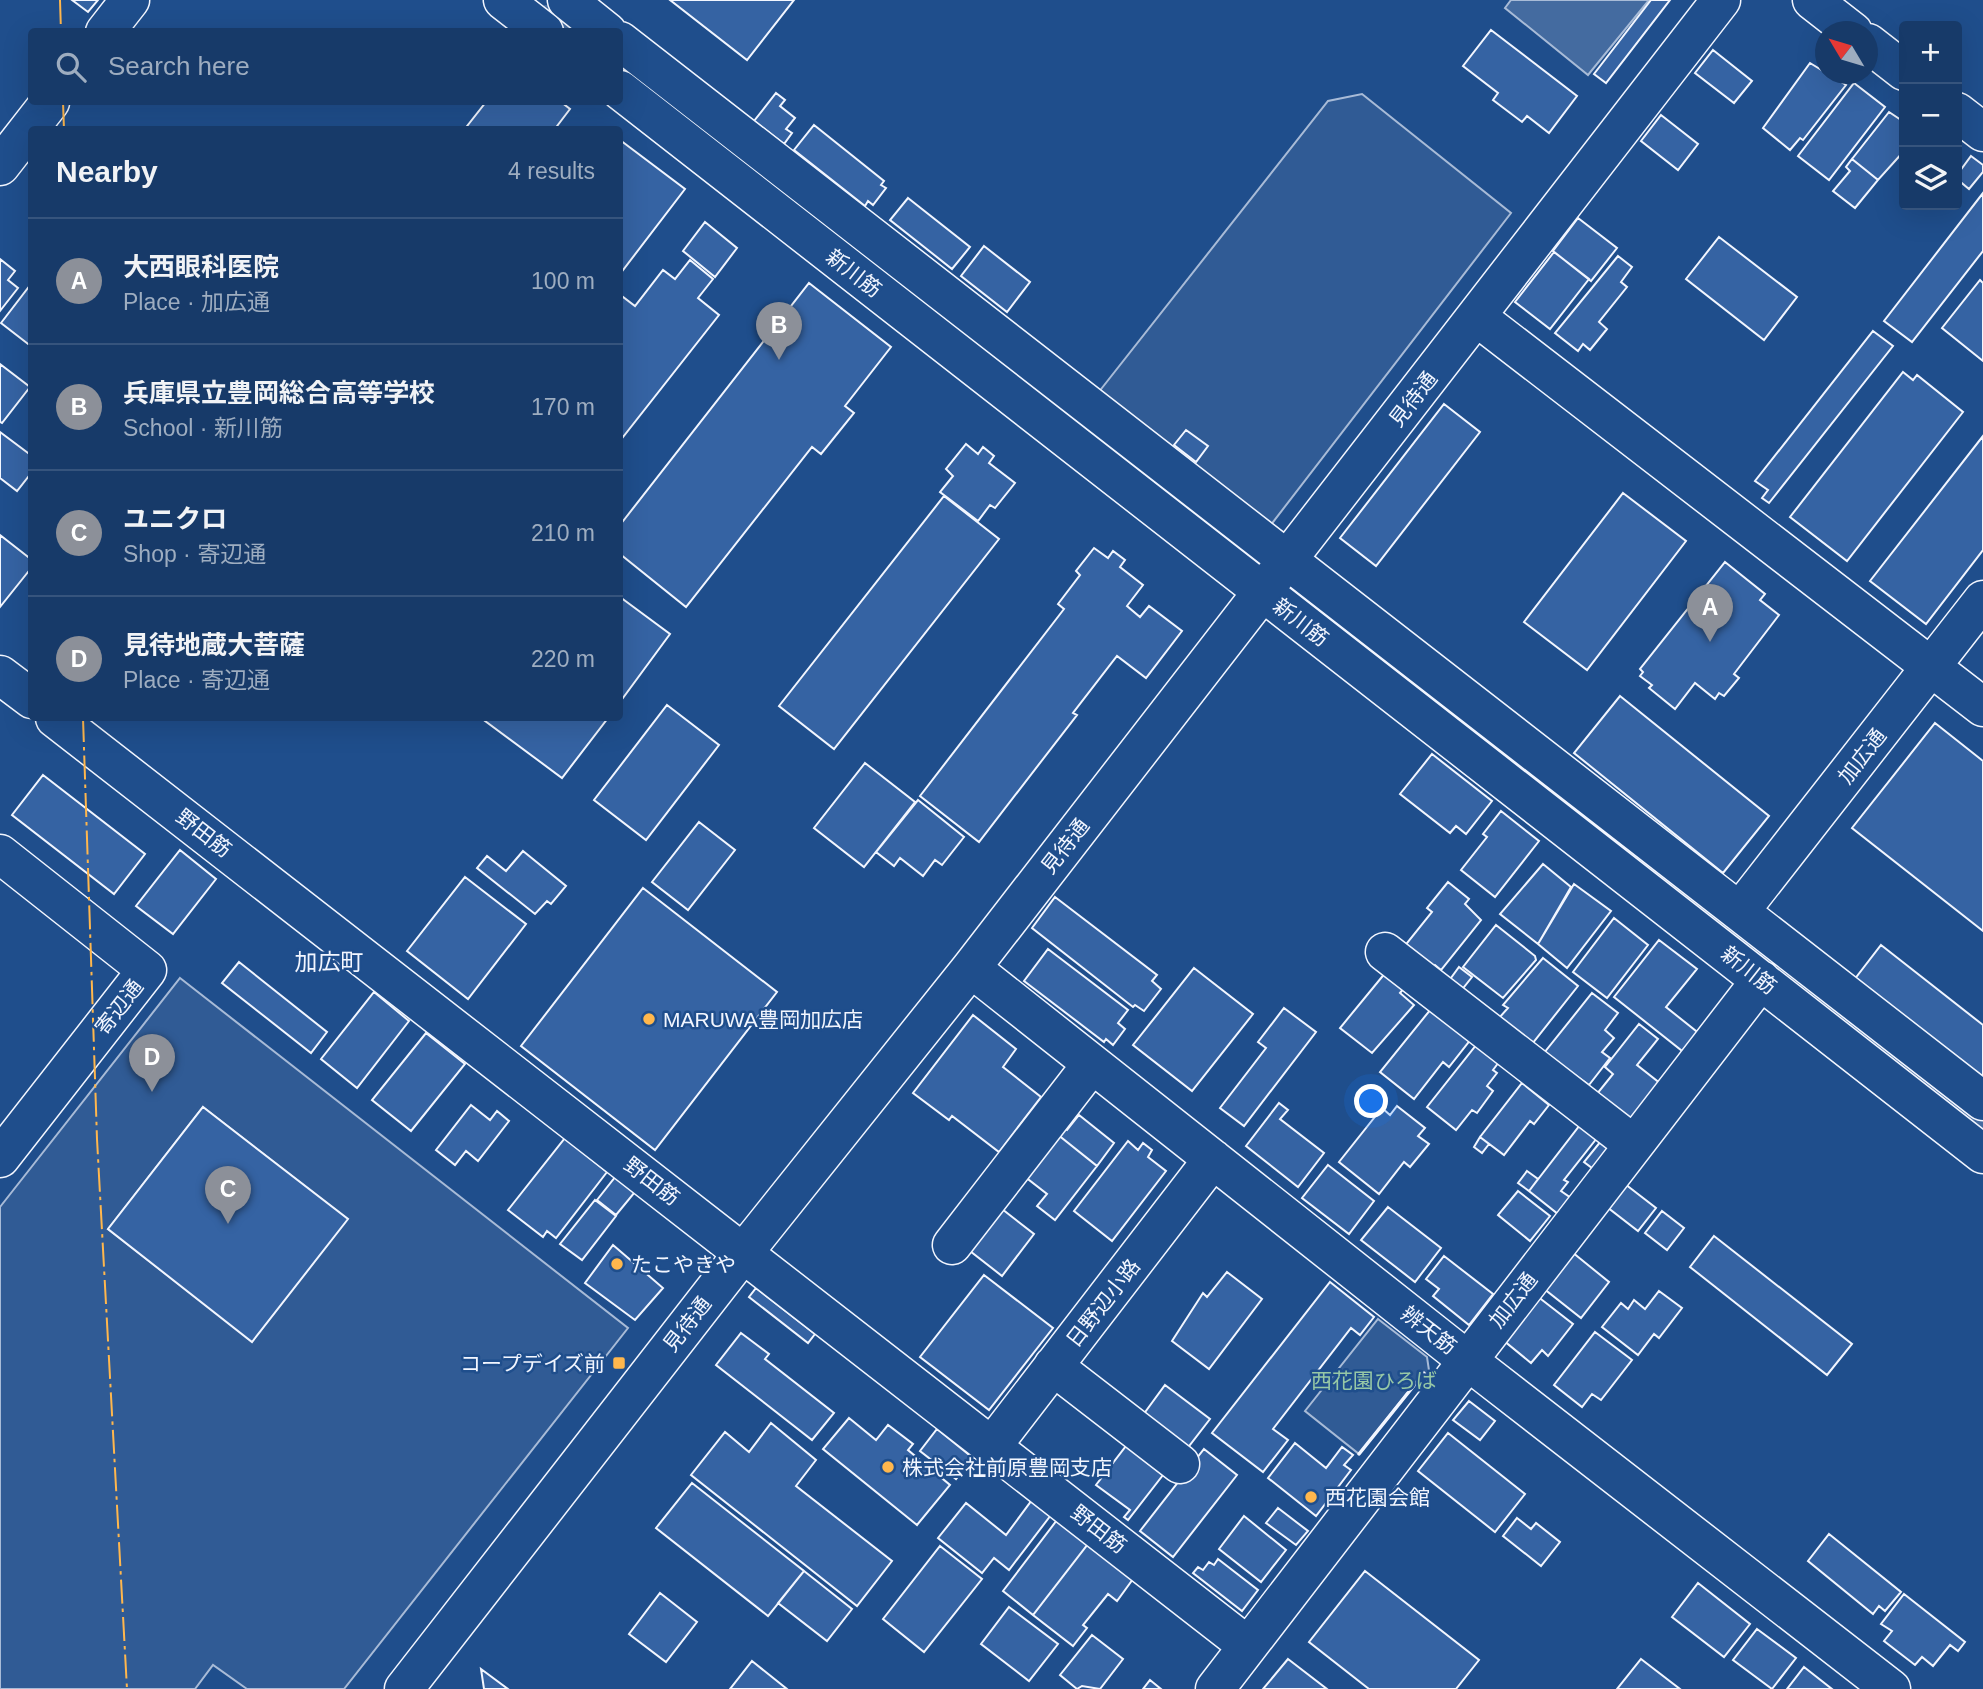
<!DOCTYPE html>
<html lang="en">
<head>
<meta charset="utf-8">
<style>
  body { margin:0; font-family:Helvetica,"Noto Sans JP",sans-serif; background:#244571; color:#f1f3f6 }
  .controls { position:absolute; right:21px; top:21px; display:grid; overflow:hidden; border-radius:7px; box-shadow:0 7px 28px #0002 }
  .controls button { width:63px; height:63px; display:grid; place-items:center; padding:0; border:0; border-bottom:2px solid #36547d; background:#173a69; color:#f1f3f6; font:35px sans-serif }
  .compass { position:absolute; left:1815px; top:21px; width:63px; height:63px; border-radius:50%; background:#173a69; box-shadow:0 7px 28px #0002; rotate:308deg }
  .you { position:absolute; left:1372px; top:1102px; width:24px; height:24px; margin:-18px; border:5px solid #fff; border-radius:50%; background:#1a73e8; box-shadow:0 0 0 10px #1a73e833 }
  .badge { display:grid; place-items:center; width:46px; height:46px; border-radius:50%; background:#8c9099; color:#fff; font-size:23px; font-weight:700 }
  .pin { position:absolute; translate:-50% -58px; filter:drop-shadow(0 2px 4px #0008) }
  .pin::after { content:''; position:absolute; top:37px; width:24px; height:21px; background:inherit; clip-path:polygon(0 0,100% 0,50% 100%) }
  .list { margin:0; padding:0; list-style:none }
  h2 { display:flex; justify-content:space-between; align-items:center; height:91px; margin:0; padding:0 28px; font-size:30px }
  h2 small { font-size:23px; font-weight:400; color:#9eadc0 }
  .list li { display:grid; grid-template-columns:46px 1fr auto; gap:21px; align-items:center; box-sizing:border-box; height:126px; padding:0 28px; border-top:2px solid #36547d }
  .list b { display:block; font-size:26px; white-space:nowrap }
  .list p { margin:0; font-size:23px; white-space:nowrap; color:#9eadc0 }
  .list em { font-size:23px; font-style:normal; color:#9eadc0 }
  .icon { flex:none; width:38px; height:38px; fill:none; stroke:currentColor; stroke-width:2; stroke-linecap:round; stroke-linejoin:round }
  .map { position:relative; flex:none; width:1983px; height:1689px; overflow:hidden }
  .search { position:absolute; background:#173a69; box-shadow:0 7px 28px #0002; left:28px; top:28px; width:595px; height:77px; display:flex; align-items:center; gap:18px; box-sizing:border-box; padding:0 24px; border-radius:7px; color:#9eadc0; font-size:26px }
  .panel { position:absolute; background:#173a69; box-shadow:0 7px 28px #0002; left:28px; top:126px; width:595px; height:595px; border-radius:7px }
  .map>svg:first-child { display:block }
</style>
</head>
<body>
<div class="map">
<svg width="1983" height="1689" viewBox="0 0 1983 1689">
  <rect width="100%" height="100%" fill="#1f4e8c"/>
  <path fill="#305b95" stroke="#a8bbd7" stroke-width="2" fill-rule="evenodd" d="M 1362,94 L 1511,213 L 1270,526 L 1098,393 L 1328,101 Z
    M 180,978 L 628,1328 L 344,1689 L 247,1689 L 213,1665 L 195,1689 L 0,1689 L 0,1207 ZM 203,1107 L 347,1219 L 252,1341 L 108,1229 Z
    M 1378,1319 L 1427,1357 L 1430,1377 L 1423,1373 L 1359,1454 L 1305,1411 Z"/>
  <path fill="#446ba0" stroke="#a8bbd7" stroke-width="2" d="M 1511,0 L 1649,0 L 1588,75 L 1505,8 Z"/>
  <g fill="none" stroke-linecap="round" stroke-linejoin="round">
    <path stroke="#446ba0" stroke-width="10" d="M 546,10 L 574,32
      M 620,67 L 639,82
      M 978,345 L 1259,562
      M 1280,579 L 1983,1126"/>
  </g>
  <path fill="#3563a3" stroke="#f2f6ff" stroke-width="2" d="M 72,0 L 98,0 L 88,12 Z
    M 670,0 L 794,0 L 747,60 Z
    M 1651,0 L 1670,0 L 1606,83 L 1594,74 Z
    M 1491,30 L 1577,96 L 1549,133 L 1527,116 L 1522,122 L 1493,100 L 1498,93 L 1463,66 Z
    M 1713,50 L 1752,81 L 1734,103 L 1695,73 Z
    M 1810,63 L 1846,85 L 1803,140 L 1800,138 L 1790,150 L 1763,128 Z
    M 1854,83 L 1885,107 L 1829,180 L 1798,156 Z
    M 776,93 L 785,100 L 780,106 L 795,118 L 786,129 L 792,133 L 784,144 L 754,121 Z
    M 486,102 L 561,102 L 570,109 L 554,130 L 464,130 Z
    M 1889,112 L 1904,122 L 1904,151 L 1878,180 L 1852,159 Z
    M 1661,115 L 1698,144 L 1678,170 L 1641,141 Z
    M 814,125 L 884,181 L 881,185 L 886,188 L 873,205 L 868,201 L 865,206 L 794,150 Z
    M 620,140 L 685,189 L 620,274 Z
    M 1971,156 L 1983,165 L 1983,172 L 1969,189 L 1957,179 L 1957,175 Z
    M 1852,159 L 1878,180 L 1855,208 L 1833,191 L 1850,171 L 1846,167 Z
    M 1983,193 L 1983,251 L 1912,342 L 1884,321 Z
    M 908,198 L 970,247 L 952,269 L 890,220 Z
    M 1578,218 L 1617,248 L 1591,281 L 1553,251 Z
    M 705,222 L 737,248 L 715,277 L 683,251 Z
    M 1719,237 L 1797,297 L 1764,340 L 1686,279 Z
    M 984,246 L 1030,282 L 1007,312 L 961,276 Z
    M 1554,252 L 1589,279 L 1550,329 L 1515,302 Z
    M 1618,256 L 1632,267 L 1621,282 L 1627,287 L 1599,322 L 1607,329 L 1590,350 L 1583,344 L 1578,351 L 1555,333 Z
    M 0,259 L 15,271 L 8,280 L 18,288 L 0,311 Z
    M 690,260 L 713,279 L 698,298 L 719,315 L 623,437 L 620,434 L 620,301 L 623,297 L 635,306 L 663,270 L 675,279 Z
    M 1980,280 L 1983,283 L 1983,361 L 1942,328 Z
    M 809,283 L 891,347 L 845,406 L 854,413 L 821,454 L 812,447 L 686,607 L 620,554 L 620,525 Z
    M 31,284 L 32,285 L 32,347 L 1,323 Z
    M 1873,331 L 1893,346 L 1769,503 L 1762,498 L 1768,490 L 1755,481 Z
    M 0,364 L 30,387 L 2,423 L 0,422 Z
    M 1903,372 L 1913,380 L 1917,375 L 1963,412 L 1847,561 L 1790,517 Z
    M 1444,404 L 1480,432 L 1376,566 L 1340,538 Z
    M 1186,430 L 1208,446 L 1196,462 L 1174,445 Z
    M 0,432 L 32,456 L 32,472 L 17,491 L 0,478 Z
    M 1983,436 L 1983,550 L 1926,624 L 1870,581 Z
    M 966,444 L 978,454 L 983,447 L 994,456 L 989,463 L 1015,483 L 995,508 L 990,505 L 978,521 L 940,492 L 953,476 L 946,469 Z
    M 1623,493 L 1686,541 L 1587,670 L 1524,622 Z
    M 944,496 L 999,539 L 834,749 L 779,706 Z
    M 0,535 L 32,560 L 32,567 L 0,607 Z
    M 1094,548 L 1108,558 L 1113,551 L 1125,560 L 1120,567 L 1143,585 L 1127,606 L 1140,617 L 1149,606 L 1182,631 L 1146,678 L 1117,656 L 1073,713 L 1077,715 L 979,842 L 920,796 L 1064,609 L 1058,604 L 1080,575 L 1076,571 Z
    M 1725,562 L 1765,594 L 1760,600 L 1779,615 L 1734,674 L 1739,678 L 1724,696 L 1719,693 L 1715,699 L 1695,683 L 1675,709 L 1649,688 L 1652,685 L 1640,676 L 1643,672 L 1640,669 Z
    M 620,597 L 670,634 L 620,702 Z
    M 1620,696 L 1769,816 L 1723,873 L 1574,753 Z
    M 667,705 L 719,745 L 646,840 L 594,800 Z
    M 481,718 L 608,718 L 562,778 Z
    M 1935,723 L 1983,761 L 1983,931 L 1852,828 Z
    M 1432,754 L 1492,801 L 1466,834 L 1456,826 L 1450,833 L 1400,794 Z
    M 865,763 L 915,802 L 864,867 L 814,828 Z
    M 43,775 L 145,854 L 114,894 L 12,815 Z
    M 918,800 L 964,837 L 942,865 L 935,860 L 923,876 L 900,858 L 894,866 L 876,852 Z
    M 1501,811 L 1539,841 L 1495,897 L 1461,870 L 1487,837 L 1483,834 Z
    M 699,822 L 735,850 L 688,910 L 652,882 Z
    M 180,850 L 216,879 L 173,934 L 136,906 Z
    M 523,851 L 566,886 L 551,904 L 547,901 L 535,914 L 477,868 L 487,856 L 506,871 Z
    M 1543,864 L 1571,887 L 1538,944 L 1500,914 Z
    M 465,877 L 526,924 L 468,999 L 407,951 Z
    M 1448,882 L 1469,899 L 1465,904 L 1481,920 L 1441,970 L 1435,965 L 1431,969 L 1403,948 L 1432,912 L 1427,908 Z
    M 1574,884 L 1611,911 L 1567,968 L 1538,944 Z
    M 643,888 L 777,992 L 655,1150 L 521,1046 Z
    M 1055,897 L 1157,975 L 1152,981 L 1161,989 L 1144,1011 L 1135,1005 L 1133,1007 L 1032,928 Z
    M 1614,918 L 1648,945 L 1607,998 L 1573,972 Z
    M 1496,925 L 1535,956 L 1536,960 L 1503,998 L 1463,967 Z
    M 1659,940 L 1697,969 L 1666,1007 L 1701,1035 L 1686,1054 L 1614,997 Z
    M 1881,945 L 1983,1025 L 1983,1081 L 1854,980 Z
    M 1048,949 L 1128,1010 L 1118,1023 L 1125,1029 L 1113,1045 L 1106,1039 L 1104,1042 L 1024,981 Z
    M 1543,958 L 1578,986 L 1532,1044 L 1499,1018 L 1508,1008 L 1503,1005 Z
    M 239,962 L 327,1032 L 311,1053 L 222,983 Z
    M 1459,967 L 1472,977 L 1460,992 L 1448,982 Z
    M 1194,968 L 1253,1014 L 1192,1091 L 1133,1045 Z
    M 1386,972 L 1405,987 L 1400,993 L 1414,1005 L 1372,1053 L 1340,1028 Z
    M 374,992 L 409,1021 L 357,1088 L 321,1059 Z
    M 1592,993 L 1618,1013 L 1605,1030 L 1614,1038 L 1602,1052 L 1610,1058 L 1589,1085 L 1544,1053 Z
    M 1435,1004 L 1471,1039 L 1449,1067 L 1443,1062 L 1414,1099 L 1380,1072 Z
    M 1284,1008 L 1316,1032 L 1244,1126 L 1220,1108 L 1266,1048 L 1258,1042 Z
    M 973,1015 L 1016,1049 L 1003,1067 L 1041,1097 L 999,1152 L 952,1116 L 949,1120 L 913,1093 Z
    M 1639,1024 L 1658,1039 L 1637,1065 L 1661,1084 L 1631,1122 L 1596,1095 L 1613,1074 L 1605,1067 Z
    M 426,1033 L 465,1064 L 411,1131 L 372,1100 Z
    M 1477,1044 L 1499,1062 L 1493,1070 L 1497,1073 L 1487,1086 L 1493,1091 L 1477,1113 L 1472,1110 L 1456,1130 L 1427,1107 Z
    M 1522,1083 L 1549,1105 L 1534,1124 L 1530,1121 L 1504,1155 L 1480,1137 Z
    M 1279,1103 L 1288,1110 L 1280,1119 L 1324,1153 L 1298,1187 L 1246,1146 Z
    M 471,1105 L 490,1120 L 497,1111 L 509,1121 L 478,1161 L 466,1151 L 455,1165 L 436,1150 Z
    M 1397,1106 L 1425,1128 L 1418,1136 L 1429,1144 L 1410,1167 L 1404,1162 L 1379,1194 L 1339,1162 L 1382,1108 L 1390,1115 Z
    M 203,1107 L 348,1219 L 252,1342 L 108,1229 Z
    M 1079,1115 L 1114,1143 L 1097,1166 L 1057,1134 L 1062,1127 L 1067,1130 Z
    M 1580,1125 L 1597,1138 L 1564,1180 L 1568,1182 L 1561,1191 L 1571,1198 L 1558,1214 L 1529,1191 Z
    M 1057,1134 L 1097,1166 L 1055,1220 L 1037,1206 L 1047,1194 L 1024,1176 Z
    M 1480,1137 L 1489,1144 L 1482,1153 L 1474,1147 Z
    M 565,1138 L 607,1172 L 556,1238 L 547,1231 L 543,1237 L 508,1210 Z
    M 1128,1141 L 1138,1150 L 1143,1143 L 1152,1150 L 1148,1157 L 1166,1171 L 1112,1241 L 1074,1211 Z
    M 1601,1141 L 1612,1150 L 1596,1171 L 1584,1162 Z
    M 1328,1165 L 1374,1201 L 1349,1234 L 1302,1198 Z
    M 1527,1171 L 1538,1179 L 1529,1191 L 1518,1183 Z
    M 616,1176 L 635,1192 L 616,1215 L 597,1200 Z
    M 1625,1184 L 1656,1208 L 1638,1231 L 1607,1207 Z
    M 1518,1191 L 1550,1216 L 1530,1241 L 1498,1215 Z
    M 595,1200 L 616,1216 L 582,1260 L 560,1244 Z
    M 1388,1207 L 1441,1248 L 1415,1282 L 1361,1240 Z
    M 1002,1209 L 1034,1234 L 1002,1276 L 970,1251 Z
    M 1662,1211 L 1684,1228 L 1667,1250 L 1645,1233 Z
    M 1714,1236 L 1852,1344 L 1827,1375 L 1690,1267 Z
    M 613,1245 L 663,1288 L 635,1320 L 585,1283 Z
    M 1572,1252 L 1609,1282 L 1581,1318 L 1543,1288 Z
    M 1444,1256 L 1493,1294 L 1469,1325 L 1433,1296 L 1439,1289 L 1426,1279 Z
    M 1227,1272 L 1262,1299 L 1209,1369 L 1172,1341 L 1203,1293 L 1207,1297 Z
    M 984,1275 L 1053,1328 L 989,1410 L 920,1357 Z
    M 1330,1282 L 1374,1317 L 1360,1335 L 1351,1328 L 1273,1429 L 1288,1440 L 1263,1472 L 1212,1433 Z
    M 756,1288 L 815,1334 L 808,1343 L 749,1297 Z
    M 1659,1291 L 1682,1308 L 1659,1338 L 1654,1334 L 1638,1355 L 1602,1327 L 1621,1303 L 1628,1309 L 1634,1300 L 1645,1309 Z
    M 1537,1296 L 1573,1324 L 1548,1356 L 1542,1350 L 1531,1363 L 1503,1340 Z
    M 1595,1332 L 1632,1360 L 1601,1400 L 1592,1394 L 1582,1407 L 1554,1385 Z
    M 741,1333 L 769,1354 L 765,1359 L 834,1413 L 812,1440 L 716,1365 Z
    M 1165,1385 L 1210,1419 L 1186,1450 L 1143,1415 Z
    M 1469,1401 L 1495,1421 L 1480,1440 L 1453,1420 Z
    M 849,1418 L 876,1440 L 888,1425 L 913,1444 L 908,1450 L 950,1485 L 917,1525 L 823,1449 Z
    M 771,1423 L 816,1460 L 796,1486 L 892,1561 L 857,1606 L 691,1475 L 725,1432 L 749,1452 Z
    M 937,1429 L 973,1458 L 956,1479 L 920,1451 Z
    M 1448,1433 L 1525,1494 L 1495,1532 L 1418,1471 Z
    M 1295,1443 L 1326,1468 L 1342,1447 L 1353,1455 L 1344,1465 L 1351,1470 L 1316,1516 L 1268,1478 Z
    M 1126,1446 L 1163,1475 L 1128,1520 L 1124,1517 L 1130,1510 L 1096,1485 Z
    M 1204,1449 L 1237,1475 L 1173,1557 L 1140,1531 Z
    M 692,1483 L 804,1571 L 768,1616 L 656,1528 Z
    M 1032,1500 L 1051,1515 L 1009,1570 L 994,1558 L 982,1573 L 938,1538 L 966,1503 L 1006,1535 Z
    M 1278,1508 L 1308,1531 L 1296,1545 L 1266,1523 Z
    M 1244,1516 L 1286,1550 L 1261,1582 L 1219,1549 Z
    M 1517,1518 L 1531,1529 L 1536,1523 L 1560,1542 L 1541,1566 L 1503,1536 Z
    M 1057,1520 L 1088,1544 L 1033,1615 L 1003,1591 Z
    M 1829,1534 L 1901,1592 L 1885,1611 L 1879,1606 L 1873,1614 L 1808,1561 Z
    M 1088,1544 L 1133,1579 L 1117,1601 L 1108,1594 L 1083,1625 L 1087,1628 L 1073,1646 L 1033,1615 Z
    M 940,1546 L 982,1579 L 924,1652 L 883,1619 Z
    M 1218,1559 L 1258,1590 L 1242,1611 L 1193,1573 L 1198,1567 L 1203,1570 L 1209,1562 L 1214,1565 Z
    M 804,1571 L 852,1609 L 827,1641 L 778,1603 Z
    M 1365,1571 L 1479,1660 L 1456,1689 L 1369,1689 L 1309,1642 Z
    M 1698,1583 L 1750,1624 L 1724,1657 L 1672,1617 Z
    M 660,1593 L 697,1622 L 666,1662 L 629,1634 Z
    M 1904,1594 L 1965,1642 L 1958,1651 L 1950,1645 L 1933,1666 L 1922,1657 L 1915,1665 L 1884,1641 L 1892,1631 L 1881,1624 Z
    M 1009,1607 L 1058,1644 L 1029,1681 L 981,1644 Z
    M 1757,1629 L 1796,1658 L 1772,1689 L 1733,1660 Z
    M 1092,1635 L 1123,1659 L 1100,1689 L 1082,1686 L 1077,1689 L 1060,1675 Z
    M 1288,1659 L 1327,1689 L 1263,1689 Z
    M 1641,1659 L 1680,1689 L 1617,1689 Z
    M 752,1661 L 787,1689 L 730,1689 Z
    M 1804,1667 L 1832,1689 L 1787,1689 Z
    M 481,1669 L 508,1689 L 484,1689 Z
    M 1150,1680 L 1161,1689 L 1143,1689 Z"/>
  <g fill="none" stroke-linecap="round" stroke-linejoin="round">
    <g stroke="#f2f6ff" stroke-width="41">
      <path id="minor" d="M 503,0 L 544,32
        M 567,0 L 607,32
        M 1812,0 L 1853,32
        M 105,32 L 130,0
        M 620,41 L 1983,1101
        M 1868,43 L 1904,71
        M 620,90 L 1983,1154
        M 1957,112 L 1983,132
        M 0,166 L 50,102
        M 1477,317 L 1983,707
        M 0,675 L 32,699
        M 55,718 L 1248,1646
        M 0,854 L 147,970 L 0,1158
        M 1740,911 L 1983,600
        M 1385,952 L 1633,1144
        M 971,968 L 1467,1360 L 1891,1689
        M 952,1245 L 1092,1064
        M 1053,1366 L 1180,1464
        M 992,1446 L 1213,1159
        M 404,1689 L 744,1252 L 971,968 L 1721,0
        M 1215,1689 L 1761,980"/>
    </g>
    <use href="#minor" stroke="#1f4e8c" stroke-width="38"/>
    <path stroke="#f2f6ff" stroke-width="3.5" d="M 1359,1454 L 1424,1373"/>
    <path stroke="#ffb74d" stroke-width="2" stroke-dasharray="24 5 3.5 5" stroke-linecap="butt" d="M 60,0 L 61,32
      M 63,102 L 64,130
      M 83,718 L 97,1139 L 127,1689"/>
  </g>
  <g fill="#ffb74d" stroke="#1f4e8c" stroke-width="2.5">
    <circle cx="649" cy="1019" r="7"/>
    <circle cx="617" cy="1264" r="7"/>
    <rect x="612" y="1356" width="14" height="14" rx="3.5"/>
    <circle cx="888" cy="1467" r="7"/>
    <circle cx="1311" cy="1497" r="7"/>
  </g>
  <g text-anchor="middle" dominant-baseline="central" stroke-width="5" stroke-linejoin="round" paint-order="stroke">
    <g font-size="21" fill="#f2f6ff" stroke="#1f4e8c">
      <text transform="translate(854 273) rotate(38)">新川筋</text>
      <text transform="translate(1413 399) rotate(-52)">見待通</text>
      <text transform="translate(1301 622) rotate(38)">新川筋</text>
      <text transform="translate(1862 756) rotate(-52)">加広通</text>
      <text transform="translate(204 833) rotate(38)">野田筋</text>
      <text transform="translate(1065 846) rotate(-52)">見待通</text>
      <text transform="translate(1749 970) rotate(38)">新川筋</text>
      <text transform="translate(119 1007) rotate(-52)">寄辺通</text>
      <text transform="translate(652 1181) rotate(38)">野田筋</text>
      <text transform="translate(1513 1300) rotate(-52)">加広通</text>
      <text transform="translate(1103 1303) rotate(-52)">日野辺小路</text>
      <text transform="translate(687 1324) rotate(-52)">見待通</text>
      <text transform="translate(1429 1330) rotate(38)">辨天筋</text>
      <text transform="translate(1099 1529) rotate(38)">野田筋</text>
    </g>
    <g font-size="21" fill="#f2f6ff" stroke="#1f4e8c" text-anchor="start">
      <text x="663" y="1019">MARUWA豊岡加広店</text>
      <text x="631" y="1264">たこやきや</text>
      <text x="605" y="1363" text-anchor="end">コープデイズ前</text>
      <text x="902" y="1467">株式会社前原豊岡支店</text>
      <text x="1325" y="1497">西花園会館</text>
    </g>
    <g font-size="21" fill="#97c8a6" stroke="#1f4e8c">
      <text x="1374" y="1380">西花園ひろば</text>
    </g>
    <g font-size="23" fill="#f2f6ff" stroke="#1f4e8c">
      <text x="329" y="962">加広町</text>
    </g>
  </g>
</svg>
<div class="controls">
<button>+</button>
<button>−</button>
<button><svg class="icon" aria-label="layers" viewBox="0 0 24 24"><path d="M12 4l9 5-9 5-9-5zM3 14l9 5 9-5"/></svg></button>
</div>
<svg class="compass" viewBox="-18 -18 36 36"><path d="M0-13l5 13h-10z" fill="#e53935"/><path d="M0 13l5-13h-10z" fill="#9eadc0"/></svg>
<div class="you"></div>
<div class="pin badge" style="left:1710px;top:642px">A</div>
<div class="pin badge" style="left:779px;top:360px">B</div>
<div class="pin badge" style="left:228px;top:1224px">C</div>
<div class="pin badge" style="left:152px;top:1092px">D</div>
<div class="search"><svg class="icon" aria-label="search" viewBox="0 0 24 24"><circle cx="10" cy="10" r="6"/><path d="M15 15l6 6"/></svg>Search here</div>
<section class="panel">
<h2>Nearby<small>4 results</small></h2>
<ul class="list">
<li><span class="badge">A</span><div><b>大西眼科医院</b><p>Place · 加広通</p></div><em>100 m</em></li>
<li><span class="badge">B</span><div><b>兵庫県立豊岡総合高等学校</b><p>School · 新川筋</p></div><em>170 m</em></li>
<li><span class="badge">C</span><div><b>ユニクロ</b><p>Shop · 寄辺通</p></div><em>210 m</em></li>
<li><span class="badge">D</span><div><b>見待地蔵大菩薩</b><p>Place · 寄辺通</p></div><em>220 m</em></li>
</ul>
</section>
</div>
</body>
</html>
